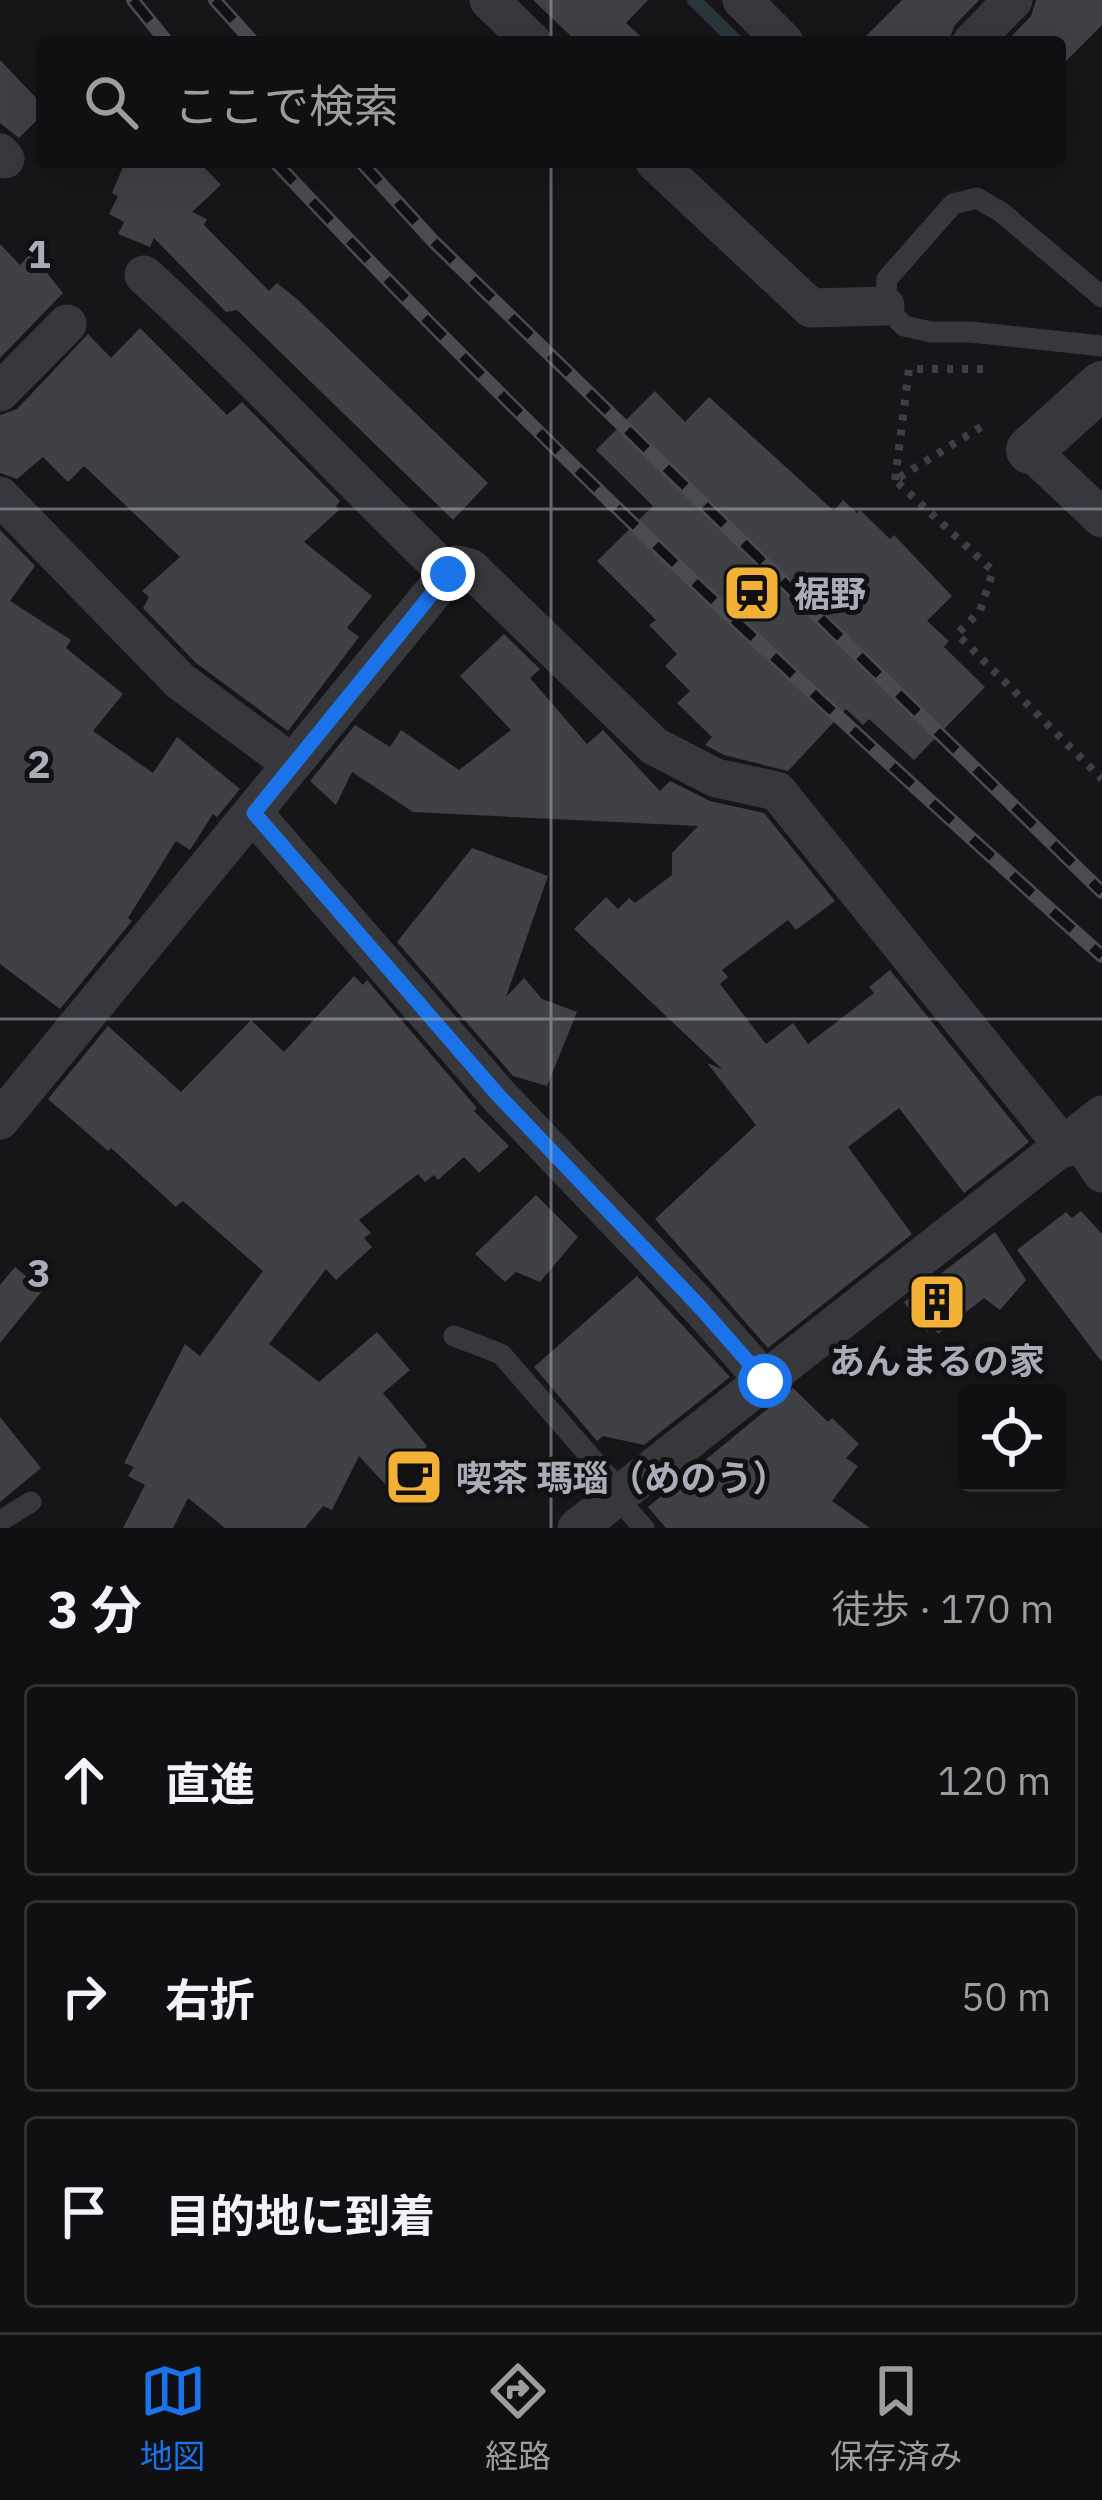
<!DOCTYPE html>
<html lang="ja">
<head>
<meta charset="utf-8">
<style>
  body { margin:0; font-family:"IBM Plex Sans","Noto Sans JP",sans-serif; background:#1e1e20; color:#f1f3f6 }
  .controls { position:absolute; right:36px; bottom:36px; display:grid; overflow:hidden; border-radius:12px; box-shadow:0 12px 48px #0002 }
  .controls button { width:108px; height:108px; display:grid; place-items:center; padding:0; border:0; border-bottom:3px solid #303032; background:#101012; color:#f1f3f6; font:60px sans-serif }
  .stop { position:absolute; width:36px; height:36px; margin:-27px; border:9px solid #1a73e8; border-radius:50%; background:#fff }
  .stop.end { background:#1a73e8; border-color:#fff; box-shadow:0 3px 12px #0008 }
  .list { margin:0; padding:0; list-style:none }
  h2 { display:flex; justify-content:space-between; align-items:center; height:156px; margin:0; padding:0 48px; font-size:51px }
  h2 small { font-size:39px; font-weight:400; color:#9c9d9f }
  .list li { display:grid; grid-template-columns:78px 1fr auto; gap:36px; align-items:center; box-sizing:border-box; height:192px; margin:0 24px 24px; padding:0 24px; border:3px solid #303032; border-radius:12px }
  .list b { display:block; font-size:45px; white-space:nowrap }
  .list em { font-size:39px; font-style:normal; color:#9c9d9f }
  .icon { flex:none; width:66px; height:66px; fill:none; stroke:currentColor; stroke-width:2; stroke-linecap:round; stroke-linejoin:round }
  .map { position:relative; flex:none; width:1102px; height:1528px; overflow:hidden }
  .search { position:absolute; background:#101012; box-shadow:0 12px 48px #0002; left:36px; right:36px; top:36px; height:132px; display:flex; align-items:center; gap:30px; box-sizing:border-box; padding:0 42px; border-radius:12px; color:#9c9d9f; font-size:45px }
  .sheet { height:804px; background:#101012 }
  nav { display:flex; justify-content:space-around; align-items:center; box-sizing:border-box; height:168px; border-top:3px solid #303032; background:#101012; font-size:33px; color:#9c9d9f }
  nav a { display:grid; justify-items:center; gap:6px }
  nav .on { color:#1a73e8 }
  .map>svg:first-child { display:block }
</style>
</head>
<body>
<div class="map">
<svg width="1102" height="1528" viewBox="0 0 1102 1528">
  <rect width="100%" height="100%" fill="#161618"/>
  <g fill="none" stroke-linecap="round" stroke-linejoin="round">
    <path stroke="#2c353c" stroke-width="14" d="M 694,0 L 737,42"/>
  </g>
  <path fill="#404145" d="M 533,0 L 648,0 L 626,23 L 647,42 L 577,42 Z
    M 902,0 L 979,0 L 954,26 L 949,42 L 860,42 Z
    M 1036,0 L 1102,0 L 1102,25 L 1060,67 L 1060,42 L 1006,42 L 1031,16 Z
    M 0,60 L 42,104 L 42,115 L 19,138 L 0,123 Z
    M 125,162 L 199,162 L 221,185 L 192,212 L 207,219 L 204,225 L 269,291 L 277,283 L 298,300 L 488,483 L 453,520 L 237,310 L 226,312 L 154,238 L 150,247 L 118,234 L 124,222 L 109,214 L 118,196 L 112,193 Z
    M 0,244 L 20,265 L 31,253 L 63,293 L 0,358 Z
    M 140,328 L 227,415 L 242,402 L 340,501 L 336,506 L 339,510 L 304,542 L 372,596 L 347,628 L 359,637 L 288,731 L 196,663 L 143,608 L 149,597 L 142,591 L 180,557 L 84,466 L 68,482 L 43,457 L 17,479 L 0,473 L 0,415 L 17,409 L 88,334 L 111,358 Z
    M 655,391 L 685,422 L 709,397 L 834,511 L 843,500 L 857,513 L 860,510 L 890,539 L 894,535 L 952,596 L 927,621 L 949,641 L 944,647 L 985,687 L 914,760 L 869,719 L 863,725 L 846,709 L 788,771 L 724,755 L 705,745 L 712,737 L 677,703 L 690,691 L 665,666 L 677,654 L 649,625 L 656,620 L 597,561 L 653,506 L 596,450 Z
    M 0,530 L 35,566 L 10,601 L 71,640 L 66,648 L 123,694 L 93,731 L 153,773 L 177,737 L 240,789 L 217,817 L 213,814 L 190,850 L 176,841 L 128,918 L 132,921 L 60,1009 L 0,964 Z
    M 504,634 L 540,669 L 530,678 L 587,744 L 603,730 L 660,791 L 670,781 L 710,801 L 764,813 L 835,901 L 796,930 L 788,920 L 722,970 L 728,977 L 720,984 L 766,1044 L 793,1023 L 808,1044 L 874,993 L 869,987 L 890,970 L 1029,1142 L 964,1193 L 899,1108 L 848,1147 L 912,1234 L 768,1348 L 655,1219 L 756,1125 L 707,1063 L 722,1069 L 574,929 L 606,897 L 618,909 L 629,898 L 635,903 L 672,875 L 672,853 L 698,826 L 413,812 L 352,772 L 336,805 L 310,781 L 355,725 L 390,747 L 401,730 L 459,770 L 511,730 L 460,676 Z
    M 472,848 L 548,876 L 506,997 L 524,978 L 542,999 L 577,1012 L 547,1086 L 513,1076 L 397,942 Z
    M 354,976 L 363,985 L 367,980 L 477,1108 L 474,1111 L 509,1146 L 479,1173 L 464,1157 L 438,1180 L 434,1175 L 425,1182 L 418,1174 L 359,1220 L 371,1233 L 364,1238 L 372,1247 L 336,1280 L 326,1269 L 269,1344 L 319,1382 L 377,1332 L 410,1370 L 383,1393 L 427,1446 L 423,1451 L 431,1461 L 395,1495 L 359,1456 L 332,1510 L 323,1506 L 305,1528 L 225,1528 L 188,1498 L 173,1528 L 123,1528 L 145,1485 L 128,1476 L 134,1467 L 124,1463 L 185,1344 L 200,1356 L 263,1271 L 183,1201 L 176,1207 L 111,1148 L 108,1151 L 48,1099 L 108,1026 L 181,1092 L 251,1020 L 284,1052 Z
    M 536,1195 L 578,1237 L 540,1282 L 516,1272 L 505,1282 L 475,1254 Z
    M 1081,1211 L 1102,1234 L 1102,1362 L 1017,1250 L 1066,1212 L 1072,1218 Z
    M 995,1232 L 1026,1280 L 1000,1310 L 984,1298 L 938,1334 L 933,1327 L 927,1332 L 904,1302 Z
    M 15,1267 L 43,1290 L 0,1343 L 0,1285 Z
    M 637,1276 L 730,1377 L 644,1445 L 603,1436 L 597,1441 L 534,1367 Z
    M 793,1388 L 828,1422 L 832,1418 L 859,1444 L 846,1458 L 858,1466 L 832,1501 L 870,1528 L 666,1528 L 648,1507 Z
    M 0,1417 L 41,1468 L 0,1502 Z"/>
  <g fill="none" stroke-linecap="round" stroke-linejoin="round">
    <path stroke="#3d3f44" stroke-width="8" stroke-dasharray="6 9" stroke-linecap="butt" d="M 981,427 L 895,480 L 993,571 L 980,611 L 957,634 L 1102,779
      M 895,480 L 909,369 L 983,369"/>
    <path stroke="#37383d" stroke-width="21" d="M 1102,297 L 1001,212 L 977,198 L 953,204 L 887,279 L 885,306 L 904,326 L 931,332 L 971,332 L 1102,346
      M 454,1336 L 501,1354 L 621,1492
      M 615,1496 L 644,1528
      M 0,1521 L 31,1502"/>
    <path stroke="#37383d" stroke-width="39" d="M 489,0 L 532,42
      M 742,0 L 784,42
      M 972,42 L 1013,0
      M 0,153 L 5,159
      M 655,162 L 811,308 L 885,306
      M 144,275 C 249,371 346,475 448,574 L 457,565 L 470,568 L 654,746 L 716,778 L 777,791 L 1065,1148
      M 0,392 L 67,324
      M 1030,450 L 1102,518
      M 0,496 L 180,681 L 291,763
      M 253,813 L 498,1095 L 700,1307 L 765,1381
      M 0,1120 L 448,574
      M 1078,1137 L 1102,1173
      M 577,1528 L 1102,1115"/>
    <path stroke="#37383d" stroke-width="48" d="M 1030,450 L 1102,385"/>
    <g stroke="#4a4c52" stroke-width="14">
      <path id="rail" d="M 133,0 L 167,42
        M 215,0 L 253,42
        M 275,162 C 536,441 817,701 1102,956
        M 361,162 L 433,241 L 1102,892"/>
    </g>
    <use href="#rail" stroke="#111113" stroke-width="9" stroke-dasharray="27" stroke-linecap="butt"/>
  </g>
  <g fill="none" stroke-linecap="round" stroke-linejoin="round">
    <path stroke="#1a73e8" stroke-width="15" d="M 448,574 L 254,813 L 498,1095 L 700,1307 L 765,1381"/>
  </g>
  <path fill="none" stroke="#a8adb8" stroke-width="3" stroke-opacity="0.55" d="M 551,0 L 551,42M 551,162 L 551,1528M 0,509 L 1102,509M 0,1019 L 1102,1019"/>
  <defs>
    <g id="station-square" transform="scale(3)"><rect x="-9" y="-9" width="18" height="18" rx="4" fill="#f2b134" stroke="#111113"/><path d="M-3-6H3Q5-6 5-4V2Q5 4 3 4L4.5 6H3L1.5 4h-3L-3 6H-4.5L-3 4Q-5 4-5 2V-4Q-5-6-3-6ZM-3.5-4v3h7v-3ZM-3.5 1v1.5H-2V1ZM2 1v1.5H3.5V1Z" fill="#111"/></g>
    <g id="building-square" transform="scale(3)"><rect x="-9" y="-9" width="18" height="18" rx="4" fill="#f2b134" stroke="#111113"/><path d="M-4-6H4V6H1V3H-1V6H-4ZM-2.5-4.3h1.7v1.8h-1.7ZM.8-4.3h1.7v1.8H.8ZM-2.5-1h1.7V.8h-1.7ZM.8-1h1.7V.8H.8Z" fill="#111"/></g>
    <g id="cafe-square" transform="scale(3)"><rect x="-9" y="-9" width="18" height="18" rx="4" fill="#f2b134" stroke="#111113"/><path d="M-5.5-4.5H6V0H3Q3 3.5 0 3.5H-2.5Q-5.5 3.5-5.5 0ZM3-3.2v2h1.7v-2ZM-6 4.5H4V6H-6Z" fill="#111"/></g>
  </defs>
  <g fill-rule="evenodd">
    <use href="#station-square" x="752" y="593"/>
    <use href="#building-square" x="937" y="1302"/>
    <use href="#cafe-square" x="414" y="1477"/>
  </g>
  <g text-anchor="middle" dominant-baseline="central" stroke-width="10" stroke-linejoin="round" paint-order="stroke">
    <g font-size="36" font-weight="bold" fill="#a8adb8" stroke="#111113" text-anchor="start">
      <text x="794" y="593">裾野</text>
      <text x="937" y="1360" text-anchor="middle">あんまるの家</text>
      <text x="456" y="1477">喫茶 瑪瑙（めのう）</text>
    </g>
  </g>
  <g font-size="39" text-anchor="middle" font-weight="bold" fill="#a8adb8" stroke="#111113" stroke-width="10" stroke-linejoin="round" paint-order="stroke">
    <text x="39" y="268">1</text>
    <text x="39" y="778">2</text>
    <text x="39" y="1287">3</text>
  </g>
</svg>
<div class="controls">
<button><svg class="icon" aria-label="locate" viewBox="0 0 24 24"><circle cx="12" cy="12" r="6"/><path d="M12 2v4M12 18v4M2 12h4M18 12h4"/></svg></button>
</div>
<div class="stop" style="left:765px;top:1381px"></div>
<div class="stop end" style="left:448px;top:574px"></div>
<div class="search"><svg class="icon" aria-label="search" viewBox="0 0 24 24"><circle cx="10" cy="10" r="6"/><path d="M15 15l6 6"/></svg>ここで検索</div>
</div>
<section class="sheet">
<h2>3 分<small>徒歩 · 170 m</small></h2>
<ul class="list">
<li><svg class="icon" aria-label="ahead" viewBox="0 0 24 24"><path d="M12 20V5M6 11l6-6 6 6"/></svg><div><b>直進</b></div><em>120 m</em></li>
<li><svg class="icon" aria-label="right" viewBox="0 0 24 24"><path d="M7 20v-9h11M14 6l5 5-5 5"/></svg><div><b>右折</b></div><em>50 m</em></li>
<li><svg class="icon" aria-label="arrive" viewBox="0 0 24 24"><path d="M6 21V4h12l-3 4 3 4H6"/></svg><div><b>目的地に到着</b></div></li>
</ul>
</section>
<nav>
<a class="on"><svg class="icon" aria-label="map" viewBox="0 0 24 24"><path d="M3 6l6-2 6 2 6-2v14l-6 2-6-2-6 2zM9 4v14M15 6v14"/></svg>地図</a>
<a><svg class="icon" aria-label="directions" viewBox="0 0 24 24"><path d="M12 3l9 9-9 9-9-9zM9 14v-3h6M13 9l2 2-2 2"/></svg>経路</a>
<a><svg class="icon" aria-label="saved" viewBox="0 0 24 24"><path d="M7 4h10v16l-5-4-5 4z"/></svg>保存済み</a>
</nav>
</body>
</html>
